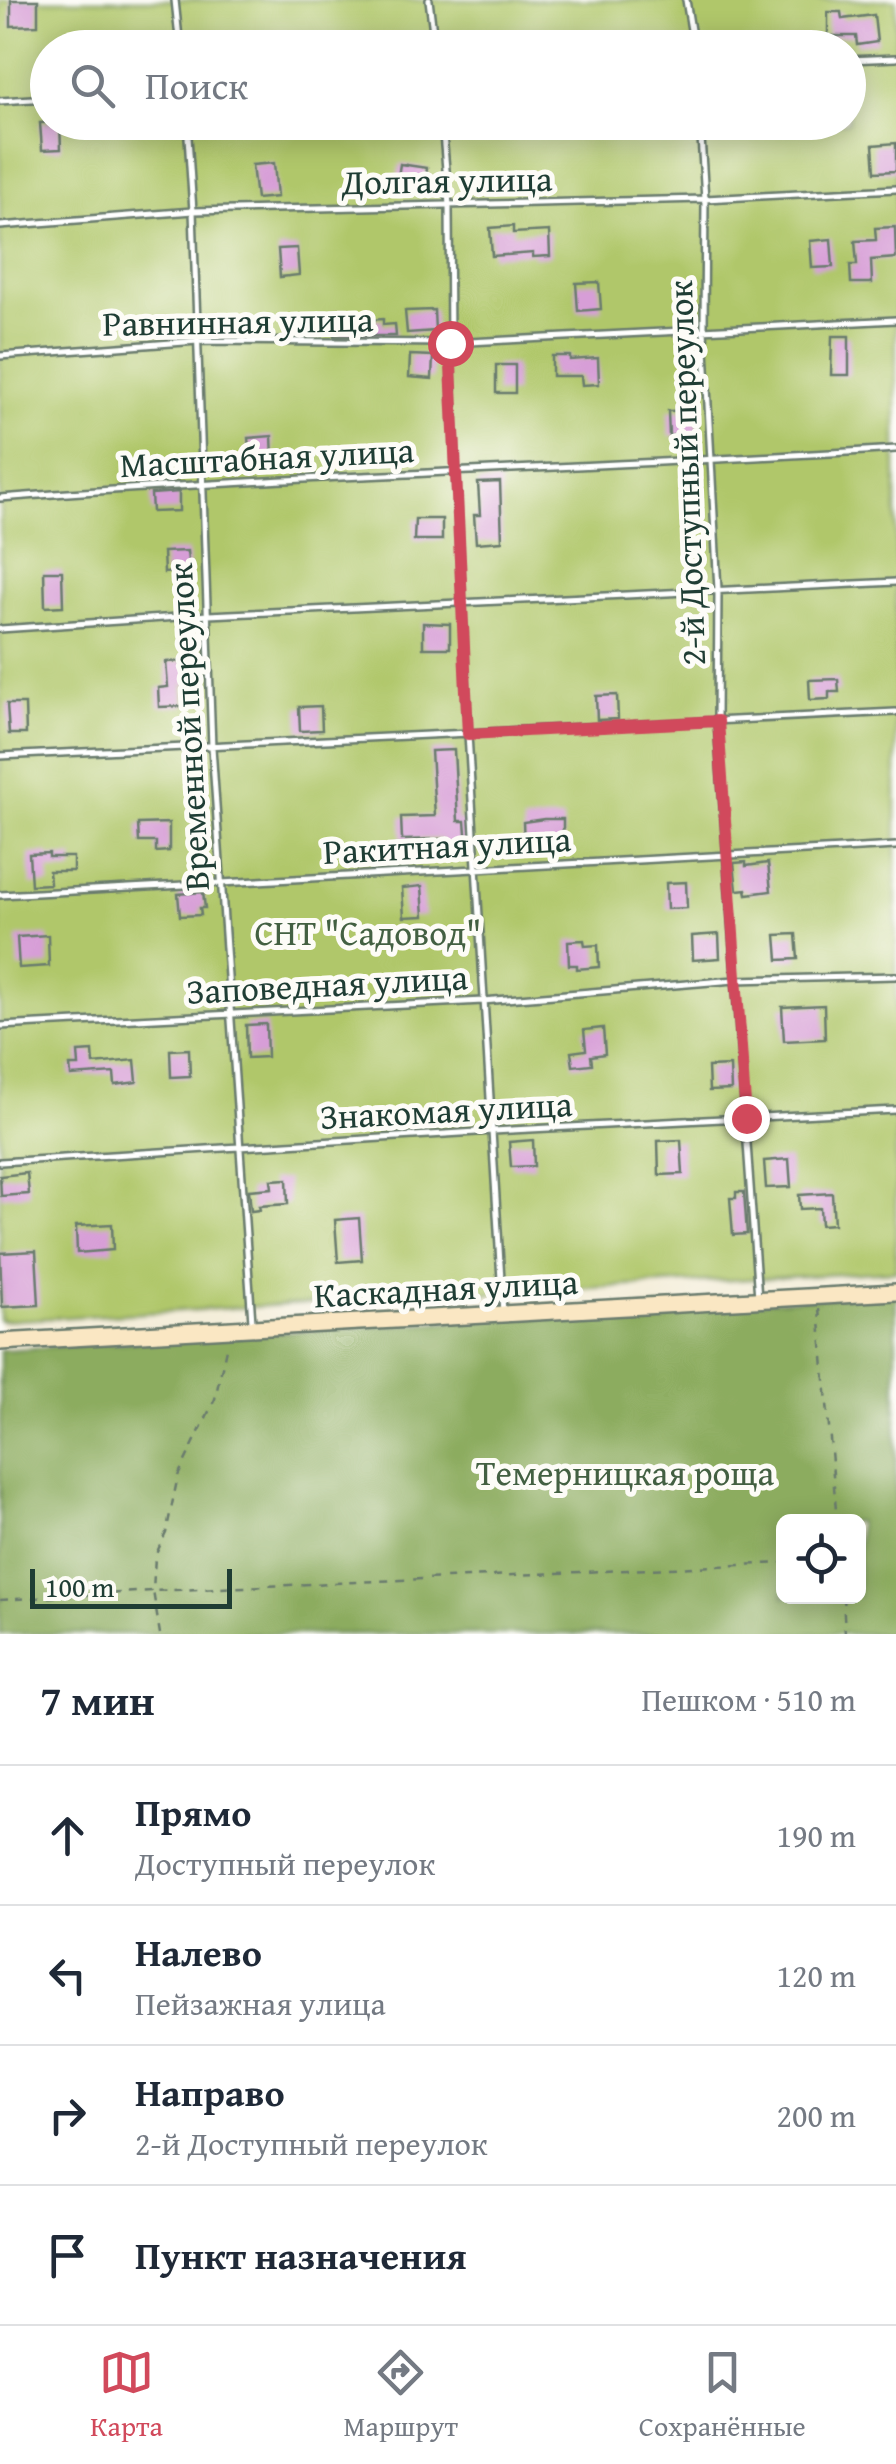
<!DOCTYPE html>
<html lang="ru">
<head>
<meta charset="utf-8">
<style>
  body { margin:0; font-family:"Gentium Book Plus",serif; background:#f2f2f3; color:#1f2937 }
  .controls { position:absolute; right:30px; bottom:30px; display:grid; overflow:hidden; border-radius:15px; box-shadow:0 5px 25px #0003 }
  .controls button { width:90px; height:90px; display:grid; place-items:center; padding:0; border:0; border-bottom:2px solid #e0e1e3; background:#fff; color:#1f2937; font:50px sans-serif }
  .scale { position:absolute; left:30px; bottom:25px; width:202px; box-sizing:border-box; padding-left:10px; border:5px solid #1f3d34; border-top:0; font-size:28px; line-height:35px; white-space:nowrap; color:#1f3d34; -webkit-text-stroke:8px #fdfcf7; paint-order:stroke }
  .stop { position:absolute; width:30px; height:30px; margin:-22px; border:8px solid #d1495b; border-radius:50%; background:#fff }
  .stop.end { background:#d1495b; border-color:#fff; box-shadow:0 2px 10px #0008 }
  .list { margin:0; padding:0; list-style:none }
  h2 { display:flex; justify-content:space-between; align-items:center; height:130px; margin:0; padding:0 40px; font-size:42px }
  h2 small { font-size:32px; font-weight:400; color:#747a83 }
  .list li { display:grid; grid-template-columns:65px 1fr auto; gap:30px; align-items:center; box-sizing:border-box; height:140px; padding:0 40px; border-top:2px solid #e0e1e3 }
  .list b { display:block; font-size:38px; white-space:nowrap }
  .list p { margin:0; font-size:32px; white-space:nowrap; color:#747a83 }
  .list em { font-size:32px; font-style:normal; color:#747a83 }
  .icon { flex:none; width:55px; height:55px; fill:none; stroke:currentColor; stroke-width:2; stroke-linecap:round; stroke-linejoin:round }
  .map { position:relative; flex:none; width:896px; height:1634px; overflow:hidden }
  .search { position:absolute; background:#fff; box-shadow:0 5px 25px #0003; left:30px; right:30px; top:30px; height:110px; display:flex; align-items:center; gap:25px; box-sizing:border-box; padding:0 35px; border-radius:55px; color:#747a83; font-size:38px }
  .sheet { height:690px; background:#fff }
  nav { display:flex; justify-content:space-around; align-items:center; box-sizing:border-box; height:140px; border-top:2px solid #e0e1e3; background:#fff; font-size:28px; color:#747a83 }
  nav a { display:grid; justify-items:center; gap:5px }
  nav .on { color:#d1495b }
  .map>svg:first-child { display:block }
</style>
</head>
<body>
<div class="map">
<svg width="896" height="1634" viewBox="0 0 896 1634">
  <rect width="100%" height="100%" fill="#fdfcf7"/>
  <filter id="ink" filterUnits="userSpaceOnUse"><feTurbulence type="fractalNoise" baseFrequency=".01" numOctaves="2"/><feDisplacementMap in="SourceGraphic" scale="20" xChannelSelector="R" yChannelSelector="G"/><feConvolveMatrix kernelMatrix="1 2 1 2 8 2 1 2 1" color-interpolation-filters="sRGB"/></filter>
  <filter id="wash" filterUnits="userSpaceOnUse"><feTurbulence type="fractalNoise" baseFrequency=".0048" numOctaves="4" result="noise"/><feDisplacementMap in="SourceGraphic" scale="40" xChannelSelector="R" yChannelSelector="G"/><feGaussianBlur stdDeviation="2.25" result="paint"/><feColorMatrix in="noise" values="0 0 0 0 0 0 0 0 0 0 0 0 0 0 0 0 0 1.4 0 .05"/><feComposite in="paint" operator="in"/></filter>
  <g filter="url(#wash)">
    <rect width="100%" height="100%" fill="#f4eeda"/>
    <path fill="#b0c76b" stroke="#688250" stroke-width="2.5" fill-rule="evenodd" d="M 0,0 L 896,0 L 896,1271 L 0,1321 ZM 48,48 L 848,48 L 848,122 L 48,122 Z"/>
    <path fill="#8cac5f" stroke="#56744a" stroke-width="2.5" fill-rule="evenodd" d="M 896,1293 L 896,1634 L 0,1634 L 0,1350 ZM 784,1522 L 858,1522 L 858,1596 L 784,1596 Z"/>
    <g id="blocks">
      <path fill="#d79ed7" d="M 11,0 L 38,0 L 38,25 L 11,26 Z
        M 828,12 L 841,12 L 842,19 L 874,15 L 877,42 L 857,45 L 856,36 L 828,36 Z
        M 60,122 L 61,149 L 42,150 L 40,123 Z
        M 896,143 L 896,171 L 875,172 L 873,145 Z
        M 274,163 L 277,197 L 256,199 L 252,165 Z
        M 400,164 L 427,168 L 425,187 L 397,183 Z
        M 513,226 L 513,233 L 549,231 L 550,256 L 533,257 L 533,253 L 492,256 L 490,228 Z
        M 895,227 L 896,258 L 871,260 L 872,283 L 851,283 L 850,265 L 857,265 L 855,241 L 876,240 L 875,228 Z
        M 831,239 L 833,267 L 812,268 L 810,241 Z
        M 297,248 L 299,275 L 280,277 L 278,249 Z
        M 599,282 L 601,309 L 578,311 L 576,283 Z
        M 434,310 L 435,331 L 407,333 L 405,311 Z
        M 356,311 L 356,321 L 383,319 L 383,325 L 395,324 L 396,336 L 334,336 L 333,312 Z
        M 832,336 L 849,336 L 849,375 L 831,375 Z
        M 410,355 L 433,356 L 432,379 L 409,377 Z
        M 552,356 L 570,356 L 570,360 L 598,358 L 599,384 L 582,385 L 581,376 L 552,376 Z
        M 496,365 L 515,365 L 515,393 L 496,393 Z
        M 697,410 L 698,435 L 669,436 L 668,411 Z
        M 272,436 L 273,458 L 250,460 L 248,438 Z
        M 500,482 L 502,541 L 476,543 L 474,515 L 480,515 L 478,483 Z
        M 179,492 L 179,511 L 152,512 L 151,494 Z
        M 415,519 L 442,519 L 442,540 L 414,540 Z
        M 187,551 L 189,571 L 164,573 L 163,552 Z
        M 44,571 L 62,571 L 63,606 L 45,607 Z
        M 423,623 L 450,624 L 450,648 L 423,648 Z
        M 188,661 L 190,684 L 183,685 L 185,706 L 159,707 L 158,688 L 168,687 L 166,662 Z
        M 838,679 L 839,692 L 829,692 L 829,699 L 810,700 L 809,680 Z
        M 617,695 L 618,719 L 597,720 L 596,696 Z
        M 7,704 L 25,704 L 26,734 L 9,734 Z
        M 321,706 L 322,730 L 300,731 L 299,707 Z
        M 454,750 L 458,821 L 465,821 L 467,845 L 442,846 L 441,839 L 402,840 L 401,817 L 435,816 L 431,751 Z
        M 544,819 L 563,819 L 563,845 L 524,845 L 523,822 Z
        M 169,823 L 169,851 L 156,852 L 156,842 L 139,842 L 138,824 Z
        M 49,853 L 49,857 L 73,857 L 73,871 L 49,871 L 50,884 L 31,885 L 29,854 Z
        M 746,862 L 746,866 L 768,863 L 771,891 L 747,894 L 746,889 L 737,890 L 734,863 Z
        M 686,882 L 687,908 L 667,909 L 666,883 Z
        M 422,886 L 424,916 L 404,917 L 402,888 Z
        M 203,892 L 205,908 L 200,908 L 201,915 L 180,916 L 178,894 Z
        M 719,934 L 720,958 L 693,960 L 692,936 Z
        M 796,934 L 798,959 L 778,960 L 776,935 Z
        M 48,935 L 49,966 L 19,968 L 17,937 Z
        M 584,940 L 585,946 L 598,945 L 599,967 L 577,969 L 577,965 L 569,965 L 568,941 Z
        M 824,1005 L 825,1039 L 784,1041 L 782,1007 Z
        M 266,1024 L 267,1057 L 247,1058 L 246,1025 Z
        M 603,1028 L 605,1054 L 591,1056 L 592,1064 L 573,1066 L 571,1052 L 586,1050 L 584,1030 Z
        M 189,1049 L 190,1076 L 171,1077 L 170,1050 Z
        M 93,1051 L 94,1064 L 135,1060 L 137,1082 L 115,1085 L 114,1073 L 71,1076 L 70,1066 L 79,1066 L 78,1052 Z
        M 730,1066 L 731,1090 L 709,1091 L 708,1067 Z
        M 533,1140 L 534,1166 L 511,1167 L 509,1142 Z
        M 681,1140 L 683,1174 L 659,1175 L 658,1141 Z
        M 789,1159 L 791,1187 L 766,1188 L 764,1161 Z
        M 27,1173 L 29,1194 L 1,1196 L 0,1176 Z
        M 287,1179 L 288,1204 L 259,1206 L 260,1210 L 251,1211 L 249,1190 L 272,1188 L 271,1180 Z
        M 736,1192 L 744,1192 L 747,1234 L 733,1235 L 730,1198 L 736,1198 Z
        M 832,1193 L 834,1224 L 821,1225 L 820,1208 L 800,1209 L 799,1195 Z
        M 359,1218 L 362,1260 L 338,1262 L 335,1220 Z
        M 112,1224 L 113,1250 L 77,1253 L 76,1226 Z
        M 36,1251 L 39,1305 L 2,1307 L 0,1253 Z"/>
    </g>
  </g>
  <g filter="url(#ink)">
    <use href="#blocks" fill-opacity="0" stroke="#6a7b6e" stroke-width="2.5"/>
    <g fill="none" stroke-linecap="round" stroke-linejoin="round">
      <g stroke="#6a7b6e" stroke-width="10">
        <path id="lane" d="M 175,0 L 180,48
          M 429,0 L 435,48
          M 686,0 L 694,48
          M 848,60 L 896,58
          M 0,101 L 48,98
          M 187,122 L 193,211 L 212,747 L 252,1322
          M 442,122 L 449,205 L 450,343 L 468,734 L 503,1313
          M 700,122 L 705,199 L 704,330 L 718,590 L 717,721 L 758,1298
          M 0,226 L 193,211 L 705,199 L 896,189
          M 0,356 L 198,341 L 450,343 L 896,320
          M 0,498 C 298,475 597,468 896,449
          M 0,629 L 208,615 L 896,582
          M 0,756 L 896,712
          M 0,895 L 896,846
          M 0,1026 L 483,1001 L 735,980 L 896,976
          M 0,1162 L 493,1131 L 896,1110"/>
      </g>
      <g stroke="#6a7b6e" stroke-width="20">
        <path id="secondary" d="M 0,1342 L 896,1292"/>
      </g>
      <path stroke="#6a7b6e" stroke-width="2.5" stroke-dasharray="8 8" stroke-linecap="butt" d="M 819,1309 L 837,1522
        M 843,1596 L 845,1634
        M 0,1600 L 153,1591 L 155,1556 L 166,1533 L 178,1476 L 215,1399 L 227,1344
        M 160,1634 L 153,1591 L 784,1563"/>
      <use href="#lane" stroke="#fff" stroke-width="5"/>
      <use href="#secondary" stroke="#fae7c3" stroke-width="15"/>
    </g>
  </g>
  <g fill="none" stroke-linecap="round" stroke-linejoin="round" filter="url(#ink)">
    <path stroke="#d1495b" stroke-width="12" d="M 450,343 L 468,734 L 718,721 L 746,1118"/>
  </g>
  <g text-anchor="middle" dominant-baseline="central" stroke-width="10" stroke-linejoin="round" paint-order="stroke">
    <g font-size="35" fill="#1f3d34" stroke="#fdfcf7">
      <text transform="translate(447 180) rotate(-1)">Долгая улица</text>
      <text transform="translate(238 321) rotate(-1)">Равнинная улица</text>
      <text transform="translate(267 457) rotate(-3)">Масштабная улица</text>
      <text transform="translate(686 473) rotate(-92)">2-й Доступный переулок</text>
      <text transform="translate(188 727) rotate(-93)">Временной переулок</text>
      <text transform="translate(447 845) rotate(-3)">Ракитная улица</text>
      <text transform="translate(327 984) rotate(-3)">Заповедная улица</text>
      <text transform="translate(446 1110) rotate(-3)">Знакомая улица</text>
      <text transform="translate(446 1288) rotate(-3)">Каскадная улица</text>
    </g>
    <g font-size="35" fill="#436042" stroke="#fdfcf7">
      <text x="368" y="932">СНТ "Садовод"</text>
      <text x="625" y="1472">Темерницкая роща</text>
    </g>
  </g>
</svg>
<div class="controls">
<button><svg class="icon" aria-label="locate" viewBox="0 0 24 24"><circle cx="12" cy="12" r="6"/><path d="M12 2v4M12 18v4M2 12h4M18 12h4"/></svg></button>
</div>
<div class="scale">100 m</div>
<div class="stop" style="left:450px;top:343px"></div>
<div class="stop end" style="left:746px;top:1118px"></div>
<div class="search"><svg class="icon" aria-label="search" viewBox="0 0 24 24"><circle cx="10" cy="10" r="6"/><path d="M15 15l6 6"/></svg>Поиск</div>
</div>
<section class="sheet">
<h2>7 мин<small>Пешком · 510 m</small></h2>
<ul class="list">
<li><svg class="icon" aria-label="ahead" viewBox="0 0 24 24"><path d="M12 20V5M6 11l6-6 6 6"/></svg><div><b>Прямо</b><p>Доступный переулок</p></div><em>190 m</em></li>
<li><svg class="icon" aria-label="left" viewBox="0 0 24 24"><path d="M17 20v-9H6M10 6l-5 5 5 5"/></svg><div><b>Налево</b><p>Пейзажная улица</p></div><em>120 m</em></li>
<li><svg class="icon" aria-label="right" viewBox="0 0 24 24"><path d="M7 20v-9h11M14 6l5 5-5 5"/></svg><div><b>Направо</b><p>2-й Доступный переулок</p></div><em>200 m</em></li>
<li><svg class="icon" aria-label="arrive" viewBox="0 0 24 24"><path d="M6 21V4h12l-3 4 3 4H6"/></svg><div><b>Пункт назначения</b></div></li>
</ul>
</section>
<nav>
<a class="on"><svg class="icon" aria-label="map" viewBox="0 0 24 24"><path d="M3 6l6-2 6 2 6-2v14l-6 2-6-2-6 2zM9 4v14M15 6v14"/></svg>Карта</a>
<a><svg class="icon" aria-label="directions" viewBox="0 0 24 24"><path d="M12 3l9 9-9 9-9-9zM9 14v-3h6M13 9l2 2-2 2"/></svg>Маршрут</a>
<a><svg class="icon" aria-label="saved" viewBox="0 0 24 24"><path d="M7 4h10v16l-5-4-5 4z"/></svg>Сохранённые</a>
</nav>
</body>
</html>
